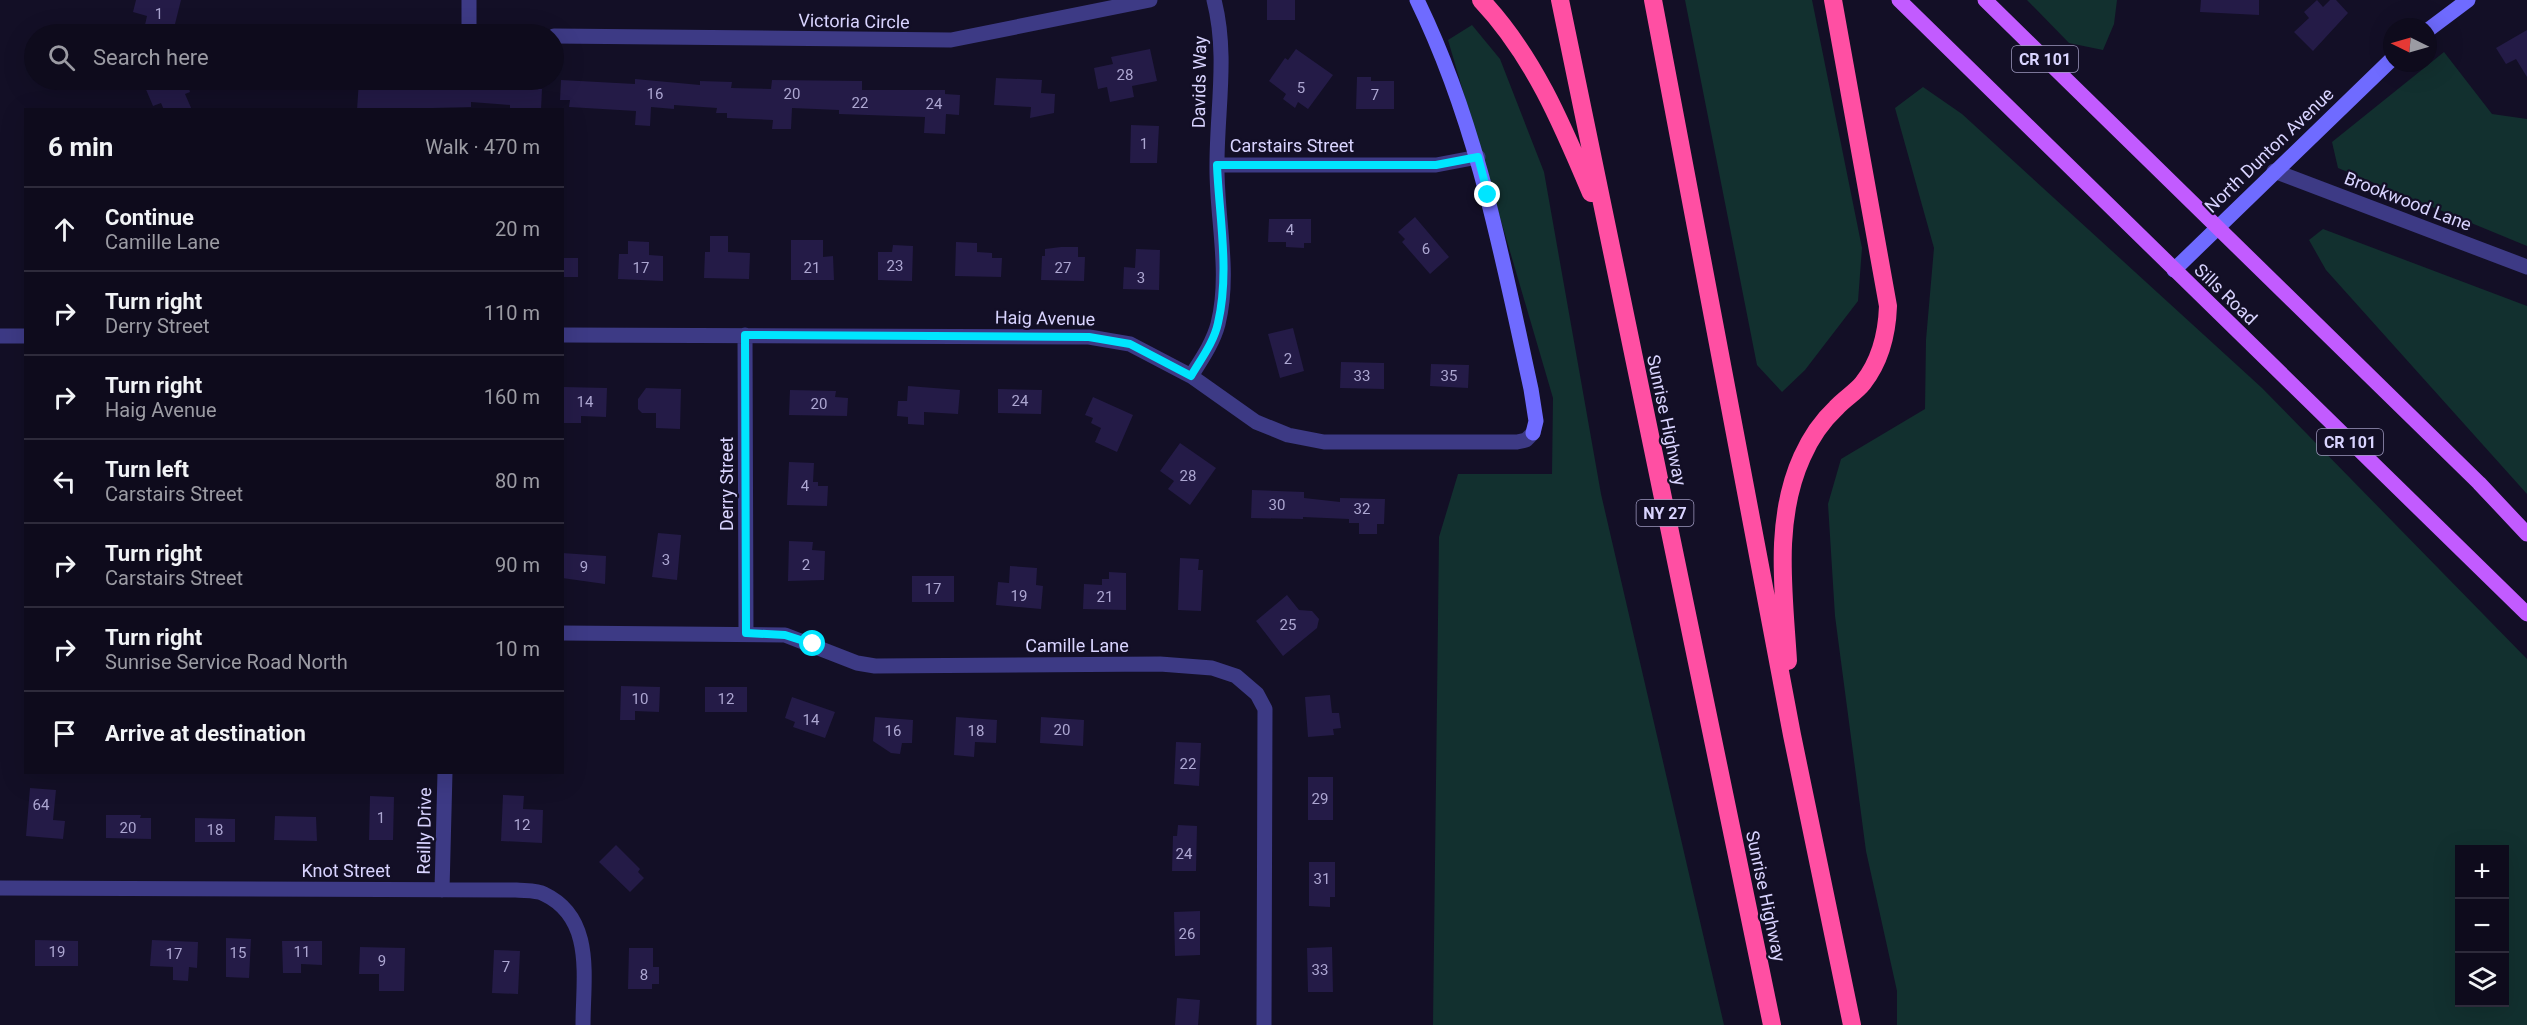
<!DOCTYPE html>
<html lang="en">
<head>
<meta charset="utf-8">
<style>
  body { margin:0; font-family:Roboto,sans-serif; background:#171425; color:#f1f3f6 }
  .controls { position:absolute; right:18px; bottom:18px; display:grid; overflow:hidden; border-radius:0px; box-shadow:0 6px 24px #0002 }
  .controls button { width:54px; height:54px; display:grid; place-items:center; padding:0; border:0; border-bottom:2px solid #2e2b3b; background:#0e0b1c; color:#f1f3f6; font:30px sans-serif }
  .compass { position:absolute; left:2383px; top:18px; width:54px; height:54px; border-radius:50%; background:#0e0b1c; box-shadow:0 6px 24px #0002; rotate:275deg }
  .stop { position:absolute; width:18px; height:18px; margin:-14px; border:4px solid #00e5ff; border-radius:50%; background:#fff }
  .stop.end { background:#00e5ff; border-color:#fff; box-shadow:0 2px 6px #0008 }
  .list { margin:0; padding:0; list-style:none }
  h2 { display:flex; justify-content:space-between; align-items:center; height:78px; margin:0; padding:0 24px; font-size:26px }
  h2 small { font-size:20px; font-weight:400; color:#9b9ba3 }
  .list li { display:grid; grid-template-columns:39px 1fr auto; gap:18px; align-items:center; box-sizing:border-box; height:84px; padding:0 24px; border-top:2px solid #2e2b3b }
  .list b { display:block; font-size:22px; white-space:nowrap }
  .list p { margin:0; font-size:20px; white-space:nowrap; color:#9b9ba3 }
  .list em { font-size:20px; font-style:normal; color:#9b9ba3 }
  .icon { flex:none; width:33px; height:33px; fill:none; stroke:currentColor; stroke-width:2; stroke-linecap:round; stroke-linejoin:round }
  .map { position:relative; flex:none; width:2527px; height:1025px; overflow:hidden }
  .search { position:absolute; background:#0e0b1c; box-shadow:0 6px 24px #0002; left:24px; top:24px; width:540px; height:66px; display:flex; align-items:center; gap:15px; box-sizing:border-box; padding:0 21px; border-radius:33px; color:#9b9ba3; font-size:22px }
  .panel { position:absolute; background:#0e0b1c; box-shadow:0 6px 24px #0002; left:24px; top:108px; width:540px; height:666px; border-radius:0px }
  .map>svg:first-child { display:block }
</style>
</head>
<body>
<div class="map">
<svg width="2527" height="1025" viewBox="0 0 2527 1025">
  <rect width="100%" height="100%" fill="#130f26"/>
  <path fill="#12302f" fill-rule="evenodd" d="M 1685,0 L 1812,0 L 1862,248 L 1858,301 L 1805,370 L 1782,392 L 1757,365 Z
    M 2027,0 L 2117,0 L 2114,24 L 2103,50 L 2069,43 Z
    M 1472,25 L 1500,59 L 1544,172 L 1601,494 L 1724,1025 L 1433,1025 L 1439,537 L 1458,474 L 1552,474 L 1553,398 L 1448,40 Z
    M 2444,52 L 2492,114 L 2527,119 L 2527,246 L 2338,168 L 2332,142 Z
    M 1923,87 L 1962,114 L 2262,388 L 2527,659 L 2527,1025 L 1897,1025 L 1897,991 L 1866,851 L 1835,616 L 1828,504 L 1841,459 L 1925,409 L 1926,340 L 1934,248 L 1895,108 ZM 2460,850 L 2504,850 L 2504,1002 L 2460,1002 Z
    M 2323,229 L 2527,306 L 2527,494 L 2326,270 L 2309,240 Z"/>
  <path fill="#241b47" d="M 136,0 L 181,0 L 173,32 L 145,25 L 147,16 L 133,12 Z
    M 1267,0 L 1295,0 L 1295,20 L 1267,20 Z
    M 2201,0 L 2259,0 L 2259,15 L 2200,12 Z
    M 2317,0 L 2323,7 L 2330,0 L 2336,0 L 2348,13 L 2313,51 L 2294,32 L 2309,18 L 2304,12 Z
    M 2527,30 L 2527,77 L 2516,59 L 2506,64 L 2496,48 Z
    M 1150,49 L 1157,81 L 1132,86 L 1134,97 L 1110,102 L 1107,87 L 1098,89 L 1094,68 L 1113,64 L 1111,57 Z
    M 1296,49 L 1333,75 L 1308,109 L 1298,102 L 1295,108 L 1283,99 L 1286,94 L 1269,81 L 1285,58 L 1288,60 Z
    M 1357,77 L 1371,77 L 1371,81 L 1394,81 L 1394,109 L 1356,109 Z
    M 996,78 L 1042,80 L 1041,93 L 1055,94 L 1054,113 L 1030,118 L 1031,107 L 994,105 Z
    M 635,79 L 700,85 L 700,81 L 732,82 L 731,88 L 771,89 L 772,80 L 862,81 L 862,90 L 945,90 L 945,94 L 960,95 L 959,115 L 946,114 L 945,134 L 924,133 L 925,117 L 839,114 L 839,110 L 792,108 L 791,129 L 772,129 L 773,120 L 727,118 L 727,113 L 716,113 L 717,108 L 674,105 L 674,109 L 651,107 L 650,126 L 635,125 L 636,111 L 569,107 L 570,100 L 560,100 L 561,80 L 635,84 Z
    M 142,80 L 186,80 L 190,92 L 185,94 L 192,110 L 164,110 L 161,103 L 153,106 Z
    M 359,80 L 526,81 L 526,88 L 542,89 L 541,110 L 510,110 L 510,105 L 471,102 L 471,107 L 357,110 Z
    M 1131,125 L 1159,126 L 1157,163 L 1130,163 Z
    M 1415,217 L 1449,257 L 1430,274 L 1402,242 L 1405,239 L 1398,232 Z
    M 1269,219 L 1311,219 L 1311,243 L 1304,243 L 1304,248 L 1286,247 L 1286,242 L 1268,242 Z
    M 710,236 L 728,236 L 728,252 L 750,253 L 749,279 L 704,278 L 705,252 L 710,252 Z
    M 791,240 L 823,240 L 823,257 L 833,256 L 834,280 L 791,280 Z
    M 628,241 L 649,242 L 649,255 L 663,256 L 663,281 L 618,279 L 619,254 L 628,254 Z
    M 956,242 L 977,243 L 977,252 L 992,253 L 992,258 L 1002,258 L 1001,277 L 955,276 Z
    M 893,245 L 913,246 L 912,281 L 878,280 L 878,252 L 892,252 Z
    M 1061,247 L 1078,247 L 1078,257 L 1085,257 L 1084,281 L 1041,280 L 1042,256 L 1045,256 L 1045,249 Z
    M 1136,249 L 1160,250 L 1159,290 L 1123,289 L 1124,267 L 1135,268 Z
    M 562,258 L 578,258 L 578,277 L 562,277 Z
    M 1293,328 L 1304,371 L 1280,378 L 1268,334 Z
    M 1341,362 L 1384,363 L 1384,389 L 1340,388 Z
    M 1431,364 L 1469,365 L 1468,388 L 1430,386 Z
    M 908,386 L 960,390 L 958,414 L 924,412 L 924,425 L 908,424 L 908,417 L 897,416 L 898,401 L 907,401 Z
    M 564,387 L 607,388 L 606,417 L 581,416 L 581,423 L 562,423 Z
    M 646,388 L 681,389 L 680,429 L 656,428 L 656,413 L 642,413 L 638,409 L 638,399 Z
    M 998,389 L 1042,390 L 1041,414 L 998,413 Z
    M 790,390 L 836,391 L 835,397 L 848,398 L 847,416 L 789,415 Z
    M 1093,397 L 1133,415 L 1117,452 L 1095,442 L 1101,428 L 1091,423 L 1093,418 L 1085,415 Z
    M 1180,443 L 1216,468 L 1190,505 L 1168,489 L 1174,481 L 1160,471 Z
    M 789,462 L 814,463 L 813,482 L 818,482 L 818,486 L 828,486 L 827,506 L 787,505 Z
    M 1252,490 L 1304,492 L 1304,498 L 1340,502 L 1340,498 L 1385,499 L 1384,524 L 1377,524 L 1377,534 L 1359,534 L 1359,523 L 1349,523 L 1349,519 L 1303,517 L 1303,519 L 1251,518 Z
    M 658,533 L 681,535 L 677,580 L 652,577 Z
    M 789,541 L 813,542 L 812,550 L 825,551 L 824,580 L 788,581 Z
    M 562,553 L 606,556 L 605,584 L 562,578 Z
    M 1180,558 L 1199,559 L 1198,570 L 1203,570 L 1201,611 L 1178,610 Z
    M 1010,566 L 1037,568 L 1036,585 L 1043,586 L 1041,609 L 996,605 L 998,582 L 1009,583 Z
    M 1109,572 L 1126,573 L 1126,610 L 1083,609 L 1084,584 L 1102,585 L 1102,579 L 1109,579 Z
    M 912,576 L 954,576 L 954,602 L 912,602 Z
    M 1287,595 L 1299,610 L 1312,611 L 1319,619 L 1317,628 L 1283,656 L 1256,621 Z
    M 621,686 L 660,687 L 659,712 L 635,711 L 635,720 L 620,720 Z
    M 705,687 L 747,687 L 747,712 L 705,712 Z
    M 1330,695 L 1332,713 L 1339,713 L 1341,728 L 1333,729 L 1334,735 L 1308,737 L 1305,697 Z
    M 792,697 L 835,712 L 825,738 L 793,727 L 795,722 L 785,718 Z
    M 875,717 L 913,720 L 912,743 L 902,743 L 900,754 L 891,753 L 873,741 Z
    M 956,717 L 997,720 L 996,743 L 975,742 L 974,757 L 954,755 Z
    M 1041,717 L 1084,720 L 1083,746 L 1040,743 Z
    M 1176,742 L 1201,743 L 1199,786 L 1174,784 Z
    M 1308,777 L 1333,777 L 1333,820 L 1308,820 Z
    M 30,788 L 56,790 L 53,820 L 65,821 L 63,839 L 26,836 Z
    M 503,795 L 524,796 L 523,809 L 543,810 L 542,843 L 501,841 Z
    M 370,796 L 394,797 L 393,840 L 369,840 Z
    M 106,815 L 141,815 L 140,818 L 151,818 L 151,839 L 106,838 Z
    M 275,816 L 316,817 L 317,841 L 274,840 Z
    M 195,818 L 235,819 L 235,842 L 195,842 Z
    M 1178,825 L 1197,826 L 1196,871 L 1172,871 L 1173,836 L 1177,836 Z
    M 616,845 L 640,869 L 638,872 L 644,878 L 630,892 L 599,862 Z
    M 1309,862 L 1335,862 L 1335,897 L 1330,897 L 1330,907 L 1309,906 Z
    M 1200,911 L 1200,955 L 1175,956 L 1174,912 Z
    M 226,938 L 251,939 L 249,978 L 226,977 Z
    M 35,940 L 78,941 L 78,966 L 35,966 Z
    M 152,940 L 198,942 L 197,968 L 189,967 L 188,981 L 173,980 L 173,967 L 150,966 Z
    M 282,941 L 322,941 L 322,965 L 301,964 L 301,973 L 283,973 Z
    M 360,947 L 405,948 L 404,991 L 379,991 L 379,974 L 359,974 Z
    M 1332,947 L 1333,992 L 1308,992 L 1307,948 Z
    M 629,948 L 653,948 L 653,967 L 659,967 L 659,984 L 652,984 L 652,989 L 628,989 Z
    M 494,950 L 520,951 L 518,994 L 492,993 Z
    M 1177,998 L 1200,1000 L 1198,1025 L 1175,1025 Z"/>
  <g fill="none" stroke-linecap="round" stroke-linejoin="round">
    <path stroke="#3d3a85" stroke-width="15" d="M 469,0 L 469,34
      M 251,34 L 266,34
      M 554,36 L 951,40 L 1150,0
      M 1217,165 L 1436,165 L 1478,157
      M 2274,171 L 2527,267
      M 562,335 L 1089,337 L 1130,344 L 1191,376 L 1256,422 L 1288,435 L 1324,442 L 1517,442 L 1526,440 L 1533,433
      M 745,335 L 746,633
      M 0,336 L 26,336
      M 1191,376 C 1201,360 1213,343 1218,324 C 1231,272 1216,216 1217,164 C 1217,109 1228,54 1214,0
      M 562,633 L 785,635 L 857,663 L 875,666 L 1160,664 L 1212,668 L 1236,676 L 1257,694 L 1265,709 L 1264,1025
      M 0,888 L 516,890 C 525,891 537,890 544,894 C 595,918 583,978 583,1025
      M 442,890 L 445,772"/>
    <path stroke="#6f6bff" stroke-width="15" d="M 1417,0 C 1477,123 1502,256 1531,389 L 1536,421 L 1533,433
      M 2428,30 L 2468,0
      M 2174,270 L 2392,59"/>
    <path stroke="#c25bff" stroke-width="15" d="M 1899,0 L 2527,614
      M 1985,0 L 2479,483 L 2527,534"/>
    <path stroke="#ff4fa3" stroke-width="18" d="M 1481,0 C 1533,55 1562,124 1591,193
      M 1560,0 L 1772,1025
      M 1653,0 L 1792,735 L 1852,1025
      M 1788,661 C 1784,594 1773,521 1802,457 C 1810,439 1822,421 1836,408 C 1844,399 1856,392 1863,383 C 1881,360 1887,334 1888,306 L 1833,0"/>
  </g>
  <g fill="none" stroke-linecap="round" stroke-linejoin="round">
    <path stroke="#00e5ff" stroke-width="8" d="M 813,644 L 785,635 L 746,633 L 745,335 L 1089,337 L 1130,344 L 1191,376 C 1201,359 1214,342 1218,323 C 1230,272 1219,215 1217,165 L 1436,165 L 1478,157 L 1488,195"/>
  </g>
  <g text-anchor="middle" dominant-baseline="central" stroke-width="4.5" stroke-linejoin="round" paint-order="stroke">
    <g font-size="15" fill="#aca6d1">
      <text x="159" y="14">1</text>
      <text x="1125" y="75">28</text>
      <text x="1301" y="88">5</text>
      <text x="655" y="94">16</text>
      <text x="792" y="94">20</text>
      <text x="1375" y="95">7</text>
      <text x="860" y="103">22</text>
      <text x="934" y="104">24</text>
      <text x="1144" y="144">1</text>
      <text x="1290" y="230">4</text>
      <text x="1426" y="249">6</text>
      <text x="895" y="266">23</text>
      <text x="641" y="268">17</text>
      <text x="812" y="268">21</text>
      <text x="1063" y="268">27</text>
      <text x="1141" y="278">3</text>
      <text x="1288" y="359">2</text>
      <text x="1362" y="376">33</text>
      <text x="1449" y="376">35</text>
      <text x="1020" y="401">24</text>
      <text x="585" y="402">14</text>
      <text x="819" y="404">20</text>
      <text x="1188" y="476">28</text>
      <text x="805" y="486">4</text>
      <text x="1277" y="505">30</text>
      <text x="1362" y="509">32</text>
      <text x="666" y="560">3</text>
      <text x="806" y="565">2</text>
      <text x="584" y="567">9</text>
      <text x="933" y="589">17</text>
      <text x="1019" y="596">19</text>
      <text x="1105" y="597">21</text>
      <text x="1288" y="625">25</text>
      <text x="640" y="699">10</text>
      <text x="726" y="699">12</text>
      <text x="811" y="720">14</text>
      <text x="1062" y="730">20</text>
      <text x="893" y="731">16</text>
      <text x="976" y="731">18</text>
      <text x="1188" y="764">22</text>
      <text x="1320" y="799">29</text>
      <text x="41" y="805">64</text>
      <text x="381" y="818">1</text>
      <text x="522" y="825">12</text>
      <text x="128" y="828">20</text>
      <text x="215" y="830">18</text>
      <text x="1184" y="854">24</text>
      <text x="1322" y="879">31</text>
      <text x="1187" y="934">26</text>
      <text x="57" y="952">19</text>
      <text x="302" y="952">11</text>
      <text x="238" y="953">15</text>
      <text x="174" y="954">17</text>
      <text x="382" y="961">9</text>
      <text x="506" y="967">7</text>
      <text x="1320" y="970">33</text>
      <text x="644" y="975">8</text>
    </g>
    <g fill="#130f26" stroke="#9e99be" stroke-width="1.5">
      <rect x="2012" y="46" width="66" height="26" rx="4.5"/>
      <rect x="2317" y="429" width="66" height="26" rx="4.5"/>
      <rect x="1636.5" y="500" width="57" height="26" rx="4.5"/>
    </g>
    <g font-size="16" font-weight="bold" fill="#d9d4ff">
      <text x="2045" y="59">CR 101</text>
      <text x="2350" y="442">CR 101</text>
      <text x="1665" y="513">NY 27</text>
    </g>
    <g font-size="18" fill="#d9d4ff" stroke="#130f26">
      <text transform="translate(854 21) rotate(1)">Victoria Circle</text>
      <text transform="translate(1199 82) rotate(-89)">Davids Way</text>
      <text x="1292" y="145">Carstairs Street</text>
      <text transform="translate(2269 150) rotate(-44)">North Dunton Avenue</text>
      <text transform="translate(2408 201) rotate(21)">Brookwood Lane</text>
      <text transform="translate(2226 294) rotate(44)">Sills Road</text>
      <text transform="translate(1045 318) rotate(1)">Haig Avenue</text>
      <text transform="translate(1667 420) rotate(78)">Sunrise Highway</text>
      <text transform="translate(726 484) rotate(-90)">Derry Street</text>
      <text x="1077" y="645">Camille Lane</text>
      <text transform="translate(424 831) rotate(-89)">Reilly Drive</text>
      <text x="346" y="870">Knot Street</text>
      <text transform="translate(1766 896) rotate(78)">Sunrise Highway</text>
    </g>
  </g>
</svg>
<div class="controls">
<button>+</button>
<button>−</button>
<button><svg class="icon" aria-label="layers" viewBox="0 0 24 24"><path d="M12 4l9 5-9 5-9-5zM3 14l9 5 9-5"/></svg></button>
</div>
<svg class="compass" viewBox="-18 -18 36 36"><path d="M0-13l5 13h-10z" fill="#e53935"/><path d="M0 13l5-13h-10z" fill="#9b9ba3"/></svg>
<div class="stop" style="left:813px;top:644px"></div>
<div class="stop end" style="left:1488px;top:195px"></div>
<div class="search"><svg class="icon" aria-label="search" viewBox="0 0 24 24"><circle cx="10" cy="10" r="6"/><path d="M15 15l6 6"/></svg>Search here</div>
<section class="panel">
<h2>6 min<small>Walk · 470 m</small></h2>
<ul class="list">
<li><svg class="icon" aria-label="ahead" viewBox="0 0 24 24"><path d="M12 20V5M6 11l6-6 6 6"/></svg><div><b>Continue</b><p>Camille Lane</p></div><em>20 m</em></li>
<li><svg class="icon" aria-label="right" viewBox="0 0 24 24"><path d="M7 20v-9h11M14 6l5 5-5 5"/></svg><div><b>Turn right</b><p>Derry Street</p></div><em>110 m</em></li>
<li><svg class="icon" aria-label="right" viewBox="0 0 24 24"><path d="M7 20v-9h11M14 6l5 5-5 5"/></svg><div><b>Turn right</b><p>Haig Avenue</p></div><em>160 m</em></li>
<li><svg class="icon" aria-label="left" viewBox="0 0 24 24"><path d="M17 20v-9H6M10 6l-5 5 5 5"/></svg><div><b>Turn left</b><p>Carstairs Street</p></div><em>80 m</em></li>
<li><svg class="icon" aria-label="right" viewBox="0 0 24 24"><path d="M7 20v-9h11M14 6l5 5-5 5"/></svg><div><b>Turn right</b><p>Carstairs Street</p></div><em>90 m</em></li>
<li><svg class="icon" aria-label="right" viewBox="0 0 24 24"><path d="M7 20v-9h11M14 6l5 5-5 5"/></svg><div><b>Turn right</b><p>Sunrise Service Road North</p></div><em>10 m</em></li>
<li><svg class="icon" aria-label="arrive" viewBox="0 0 24 24"><path d="M6 21V4h12l-3 4 3 4H6"/></svg><div><b>Arrive at destination</b></div></li>
</ul>
</section>
</div>
</body>
</html>
